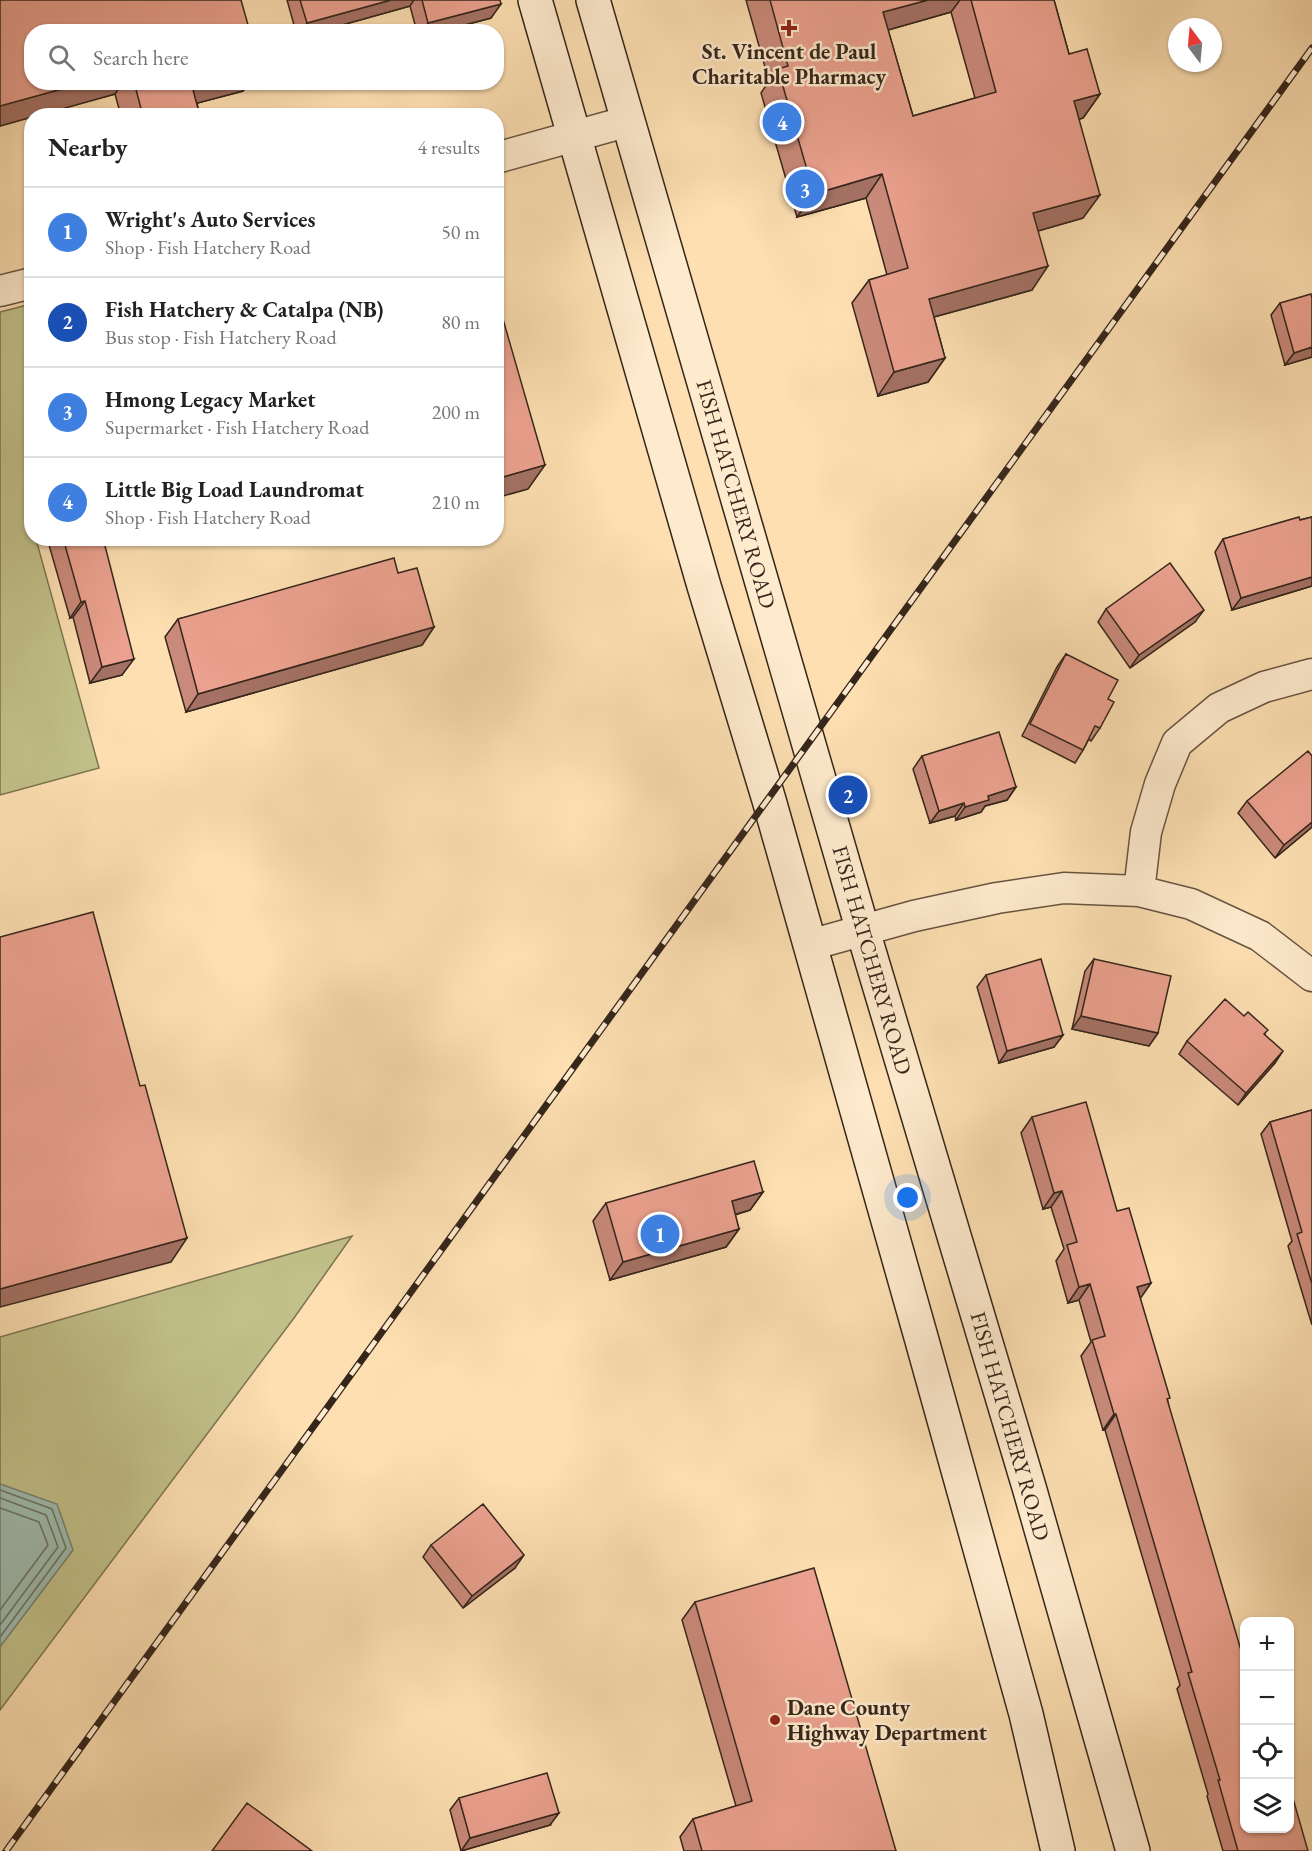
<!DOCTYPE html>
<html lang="en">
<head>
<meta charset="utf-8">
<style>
  body { margin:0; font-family:"EB Garamond",serif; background:#f2f2f2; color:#222 }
  .controls { position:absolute; right:18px; bottom:18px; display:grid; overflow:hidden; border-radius:12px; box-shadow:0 2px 4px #0004 }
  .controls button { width:54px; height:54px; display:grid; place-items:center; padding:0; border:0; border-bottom:2px solid #e0e0e0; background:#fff; color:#222; font:30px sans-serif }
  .compass { position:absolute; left:1168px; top:18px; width:54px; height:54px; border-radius:50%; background:#fff; box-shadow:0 2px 4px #0004; rotate:344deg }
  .you { position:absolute; left:908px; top:1198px; width:21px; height:21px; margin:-15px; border:4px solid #fff; border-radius:50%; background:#1a73e8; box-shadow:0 0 0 9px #1a73e833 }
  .badge { display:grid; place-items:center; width:39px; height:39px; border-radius:50%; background:#0f766e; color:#fff; font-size:20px; font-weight:700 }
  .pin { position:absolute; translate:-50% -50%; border:3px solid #fff; box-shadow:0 2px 6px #0006 }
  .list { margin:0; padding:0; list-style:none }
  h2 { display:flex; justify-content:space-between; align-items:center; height:78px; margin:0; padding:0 24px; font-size:26px }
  h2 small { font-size:20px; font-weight:400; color:#767676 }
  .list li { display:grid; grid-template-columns:39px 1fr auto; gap:18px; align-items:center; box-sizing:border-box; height:90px; padding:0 24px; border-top:2px solid #e0e0e0 }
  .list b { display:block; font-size:22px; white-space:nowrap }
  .list p { margin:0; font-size:20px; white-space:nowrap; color:#767676 }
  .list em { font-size:20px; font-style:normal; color:#767676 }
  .icon { flex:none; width:33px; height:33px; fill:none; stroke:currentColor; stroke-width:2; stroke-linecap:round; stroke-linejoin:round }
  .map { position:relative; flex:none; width:1312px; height:1851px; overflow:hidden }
  .search { position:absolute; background:#fff; box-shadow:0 2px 4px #0004; left:24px; top:24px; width:480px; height:66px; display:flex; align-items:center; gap:15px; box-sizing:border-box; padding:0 21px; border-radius:24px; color:#767676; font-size:22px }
  .panel { position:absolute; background:#fff; box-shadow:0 2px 4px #0004; left:24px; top:108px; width:480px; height:438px; border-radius:24px }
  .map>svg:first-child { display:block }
</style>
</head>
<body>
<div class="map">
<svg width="1312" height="1851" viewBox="0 0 1312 1851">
  <rect width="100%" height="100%" fill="#fddfb2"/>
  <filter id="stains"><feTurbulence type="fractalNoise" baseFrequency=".00333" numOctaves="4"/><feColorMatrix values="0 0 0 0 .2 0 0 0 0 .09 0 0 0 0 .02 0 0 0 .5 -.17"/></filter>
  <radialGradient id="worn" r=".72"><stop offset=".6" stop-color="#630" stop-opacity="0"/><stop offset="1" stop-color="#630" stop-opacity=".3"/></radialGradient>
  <path fill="#c2c18a" stroke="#7c7452" stroke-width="1.5" d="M 31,304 L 32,518 L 30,518 L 32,538 L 36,539 L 99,768 L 0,795 L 0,312 Z
    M 352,1236 L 294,1318 L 0,1710 L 0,1337 Z"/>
  <path fill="#9fbcaf" stroke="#758074" stroke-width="1.5" d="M 0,1484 L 57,1504 L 73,1550 L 0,1647 Z"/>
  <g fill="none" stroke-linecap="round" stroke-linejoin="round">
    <path stroke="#6a7165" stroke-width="1.5" d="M 0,1490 L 52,1509 L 66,1548 L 0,1637
      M 0,1498 L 46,1515 L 58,1547 L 0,1625
      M 0,1508 L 39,1522 L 48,1545 L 0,1610"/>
    <g stroke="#675441" stroke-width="33">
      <path id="street" d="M 496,158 L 629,121
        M 0,291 L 32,283
        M 1139,891 L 1146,832 L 1160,784 L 1177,743 L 1219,708 L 1264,687 L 1312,674
        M 810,945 L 914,916 L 997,898 L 1064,888 L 1139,891 L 1191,904 L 1260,936 L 1312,976"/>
    </g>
    <g stroke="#35261b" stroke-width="36">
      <path id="secondary" d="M 535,0 L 704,586 L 769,800 L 921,1337 L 1026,1714 L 1058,1851
        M 593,0 L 863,931 L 1029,1487 L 1133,1851"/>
    </g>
    <use href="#street" stroke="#feeacd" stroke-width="30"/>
    <use href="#secondary" stroke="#feeacd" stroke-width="33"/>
    <g stroke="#35261b" stroke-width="7">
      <path id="rail" d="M 6,1851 L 1312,48"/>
    </g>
    <use href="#rail" stroke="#feeacd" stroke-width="4.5" stroke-dasharray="14" stroke-linecap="butt"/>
  </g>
  <path fill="#ca8a7b" stroke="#35261b" stroke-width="1.5" fill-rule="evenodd" d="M 287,0 L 500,0 L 491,18 L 438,32 L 417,32 L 410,6 L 317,32 L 296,32 Z
    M 746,0 L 1054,0 L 1069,54 L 1100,94 L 1083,118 L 1079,119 L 1083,218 L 1038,231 L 1032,290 L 934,317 L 945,358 L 928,382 L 878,396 L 852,303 L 869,280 L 887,275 L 866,198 L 797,217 L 761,93 L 769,81 ZM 951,12 L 975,98 L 913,116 L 888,30 Z
    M 32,82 L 249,82 L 243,91 L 197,103 L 200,116 L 121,116 L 115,94 L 32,116 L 32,117 L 0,126 Z
    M 1280,303 L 1312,357 L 1285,365 L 1271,315 Z
    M 32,464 L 32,485 L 27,470 Z
    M 1312,517 L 1312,586 L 1232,610 L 1215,552 L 1223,539 Z
    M 47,538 L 103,538 L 122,675 L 90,683 L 73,617 L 70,618 Z
    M 398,573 L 434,627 L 422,645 L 186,712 L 165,637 L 178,619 Z
    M 1106,609 L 1195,622 L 1130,668 L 1098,622 Z
    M 1066,654 L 1108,699 L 1100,728 L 1091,741 L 1089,739 L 1083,750 L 1075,763 L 1022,736 L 1057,667 Z
    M 922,756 L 1016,787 L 1007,800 L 985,806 L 981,812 L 956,820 L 955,816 L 930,823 L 913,769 Z
    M 1312,756 L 1312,827 L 1275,858 L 1238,813 L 1247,801 Z
    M 1094,959 L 1158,1033 L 1149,1046 L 1072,1029 L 1085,971 Z
    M 986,975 L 1063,1035 L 1054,1047 L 999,1063 L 977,987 Z
    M 1265,1034 L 1275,1063 L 1238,1105 L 1179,1054 L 1187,1041 Z
    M 1312,1110 L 1312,1325 L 1288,1246 L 1292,1241 L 1261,1134 L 1270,1122 Z
    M 1032,1117 L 1117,1211 L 1151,1283 L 1140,1298 L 1168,1402 L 1245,1828 L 1308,1851 L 1223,1851 L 1207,1796 L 1208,1794 L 1177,1689 L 1180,1685 L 1105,1430 L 1103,1430 L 1081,1356 L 1091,1342 L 1079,1300 L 1068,1303 L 1056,1261 L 1064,1249 L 1051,1207 L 1043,1209 L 1021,1133 Z
    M 763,1192 L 750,1210 L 735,1215 L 739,1229 L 726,1247 L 610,1280 L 593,1221 L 606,1203 Z
    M 431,1545 L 515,1568 L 463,1608 L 423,1557 Z
    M 695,1602 L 896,1851 L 684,1851 L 680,1837 L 693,1819 L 736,1806 L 682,1620 Z
    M 459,1798 L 550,1825 L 461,1851 L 450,1810 Z"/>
  <path fill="#a47164" stroke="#35261b" stroke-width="1.5" d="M 391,0 L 414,0 L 410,6 L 317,32 L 301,32 L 307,23 Z
    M 928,0 L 960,0 L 951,12 L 867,36 L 883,12 Z
    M 501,4 L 491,18 L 438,32 L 422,32 L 428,23 Z
    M 87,82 L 123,82 L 115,94 L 37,116 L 32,116 L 32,117 L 0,126 L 0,106 Z
    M 204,82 L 249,82 L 243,91 L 175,109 L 192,86 Z
    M 1100,94 L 1083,118 L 1058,125 L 1074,101 Z
    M 882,174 L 866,198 L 797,217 L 814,194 Z
    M 1100,195 L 1083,218 L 1017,237 L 1033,213 Z
    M 1048,266 L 1032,290 L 912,323 L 929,299 Z
    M 1312,347 L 1312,357 L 1285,365 L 1294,353 Z
    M 945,358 L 928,382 L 878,396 L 894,372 Z
    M 545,465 L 528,489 L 496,498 L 496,479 Z
    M 1312,577 L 1312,586 L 1232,610 L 1241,598 Z
    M 85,601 L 73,617 L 70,618 L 81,602 Z
    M 1204,610 L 1195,622 L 1130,668 L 1139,655 Z
    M 434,627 L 422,645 L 186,712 L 198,694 Z
    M 134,659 L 122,675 L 90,683 L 102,667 Z
    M 1016,787 L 1007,800 L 985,806 L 981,812 L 956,820 L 965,807 L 988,796 Z
    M 964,803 L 955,816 L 930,823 L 939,811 Z
    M 1312,822 L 1312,827 L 1275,858 L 1284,845 Z
    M 1081,1016 L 1158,1033 L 1149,1046 L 1072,1029 Z
    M 1063,1035 L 1054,1047 L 999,1063 L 1007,1051 Z
    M 1283,1051 L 1275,1063 L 1238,1105 L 1246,1093 Z
    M 1062,1191 L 1051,1207 L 1043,1209 L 1054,1193 Z
    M 763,1192 L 750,1210 L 719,1219 L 732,1201 Z
    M 739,1229 L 726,1247 L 610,1280 L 623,1262 Z
    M 187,1238 L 171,1262 L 0,1307 L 0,1289 Z
    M 1151,1283 L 1140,1299 L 1137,1287 Z
    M 1090,1284 L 1079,1300 L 1068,1303 L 1079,1287 Z
    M 1114,1414 L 1116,1414 L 1105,1430 L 1103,1430 Z
    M 524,1555 L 515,1568 L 463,1608 L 472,1596 Z
    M 559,1813 L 550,1825 L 461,1851 L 470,1838 Z"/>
  <path fill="#eba18f" stroke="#35261b" stroke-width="1.5" d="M 0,0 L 241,0 L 250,32 L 32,32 L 32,82 L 87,82 L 0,106 Z
    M 300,0 L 391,0 L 307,23 Z
    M 422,0 L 500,0 L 501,4 L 428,23 Z
    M 770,0 L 928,0 L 883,12 L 913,116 L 996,92 L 971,0 L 1054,0 L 1069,54 L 1087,49 L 1100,94 L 1074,101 L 1100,195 L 1033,213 L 1048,266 L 929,299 L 945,358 L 894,372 L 869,280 L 908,268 L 882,174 L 814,194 L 778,69 L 788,66 Z
    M 134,82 L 204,82 L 192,86 L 200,116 L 143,116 Z
    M 1311,294 L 1312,298 L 1312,347 L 1294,353 L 1280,303 Z
    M 496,295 L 545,465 L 496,479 Z
    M 1299,517 L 1300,520 L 1312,517 L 1312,577 L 1241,598 L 1223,539 Z
    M 63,538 L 103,538 L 134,659 L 102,667 L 85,601 L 81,602 Z
    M 394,558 L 398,573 L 417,568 L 434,627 L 198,694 L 178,619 Z
    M 1170,563 L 1204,610 L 1139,655 L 1106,609 Z
    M 1066,654 L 1118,680 L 1108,699 L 1114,702 L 1100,728 L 1095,726 L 1083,750 L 1030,724 Z
    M 999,732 L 1016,787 L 988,796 L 989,800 L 965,807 L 964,803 L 939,811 L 922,756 Z
    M 1308,751 L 1312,756 L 1312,822 L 1284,845 L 1247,801 Z
    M 93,912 L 140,1086 L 145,1085 L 187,1238 L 0,1289 L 0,937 Z
    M 1041,959 L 1063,1035 L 1007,1051 L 986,975 Z
    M 1094,959 L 1171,976 L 1158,1033 L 1081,1016 Z
    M 1225,999 L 1244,1016 L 1248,1012 L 1268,1030 L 1264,1034 L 1283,1051 L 1246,1093 L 1187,1041 Z
    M 1086,1102 L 1117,1211 L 1129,1208 L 1151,1283 L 1137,1287 L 1170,1398 L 1167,1399 L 1243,1657 L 1245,1656 L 1245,1828 L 1290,1828 L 1290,1788 L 1308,1851 L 1238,1851 L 1218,1780 L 1220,1780 L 1188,1673 L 1192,1672 L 1116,1414 L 1114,1414 L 1092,1340 L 1105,1336 L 1090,1284 L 1079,1287 L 1067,1245 L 1077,1242 L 1062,1191 L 1054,1193 L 1032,1117 Z
    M 1312,1110 L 1312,1284 L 1297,1234 L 1302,1232 L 1270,1122 Z
    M 754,1161 L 763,1192 L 732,1201 L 739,1229 L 623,1262 L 606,1203 Z
    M 483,1504 L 524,1555 L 472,1596 L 431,1545 Z
    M 814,1568 L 896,1851 L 702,1851 L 693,1819 L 752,1801 L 695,1602 Z
    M 547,1773 L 559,1813 L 470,1838 L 459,1798 Z
    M 247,1803 L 312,1851 L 212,1851 Z"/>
  <g fill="#8f2418" stroke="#feeacd" stroke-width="2">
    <path d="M786 19h6v6h6v6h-6v6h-6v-6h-6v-6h6z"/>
    <circle cx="775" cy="1720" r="6"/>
  </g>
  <g text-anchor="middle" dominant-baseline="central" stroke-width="5" stroke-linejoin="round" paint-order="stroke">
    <g font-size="22" font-weight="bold" fill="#35261b" stroke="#feeacd">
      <text x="789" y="51">St. Vincent de Paul<tspan x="789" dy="25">Charitable Pharmacy</tspan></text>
      <text x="787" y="1707" text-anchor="start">Dane County<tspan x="787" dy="25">Highway Department</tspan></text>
    </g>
    <g font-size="22" fill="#35261b" stroke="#feeacd">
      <text transform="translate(736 494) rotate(74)">FISH HATCHERY ROAD</text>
      <text transform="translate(872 960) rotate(74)">FISH HATCHERY ROAD</text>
      <text transform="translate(1010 1426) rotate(74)">FISH HATCHERY ROAD</text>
    </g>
  </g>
  <rect width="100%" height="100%" filter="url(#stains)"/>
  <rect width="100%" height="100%" fill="url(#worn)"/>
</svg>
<div class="controls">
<button>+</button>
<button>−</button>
<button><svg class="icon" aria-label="locate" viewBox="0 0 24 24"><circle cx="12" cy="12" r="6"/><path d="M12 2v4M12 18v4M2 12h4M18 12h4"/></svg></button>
<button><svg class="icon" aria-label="layers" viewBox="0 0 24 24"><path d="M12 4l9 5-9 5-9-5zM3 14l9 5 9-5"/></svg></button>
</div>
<svg class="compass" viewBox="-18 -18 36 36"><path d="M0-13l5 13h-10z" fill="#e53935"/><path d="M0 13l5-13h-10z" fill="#767676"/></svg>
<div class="you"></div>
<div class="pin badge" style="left:660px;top:1234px;background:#3f7fe0">1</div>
<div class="pin badge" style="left:848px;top:795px;background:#1a4fb4">2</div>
<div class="pin badge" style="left:805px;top:189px;background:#3f7fe0">3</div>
<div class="pin badge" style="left:782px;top:122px;background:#3f7fe0">4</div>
<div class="search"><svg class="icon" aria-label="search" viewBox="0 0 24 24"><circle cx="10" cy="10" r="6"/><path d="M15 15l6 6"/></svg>Search here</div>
<section class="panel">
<h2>Nearby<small>4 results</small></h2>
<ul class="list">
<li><span class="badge" style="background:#3f7fe0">1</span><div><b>Wright's Auto Services</b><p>Shop · Fish Hatchery Road</p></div><em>50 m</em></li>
<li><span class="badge" style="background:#1a4fb4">2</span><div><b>Fish Hatchery &amp; Catalpa (NB)</b><p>Bus stop · Fish Hatchery Road</p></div><em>80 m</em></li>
<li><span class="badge" style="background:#3f7fe0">3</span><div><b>Hmong Legacy Market</b><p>Supermarket · Fish Hatchery Road</p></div><em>200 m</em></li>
<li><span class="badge" style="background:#3f7fe0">4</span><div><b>Little Big Load Laundromat</b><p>Shop · Fish Hatchery Road</p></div><em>210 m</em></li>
</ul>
</section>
</div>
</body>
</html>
